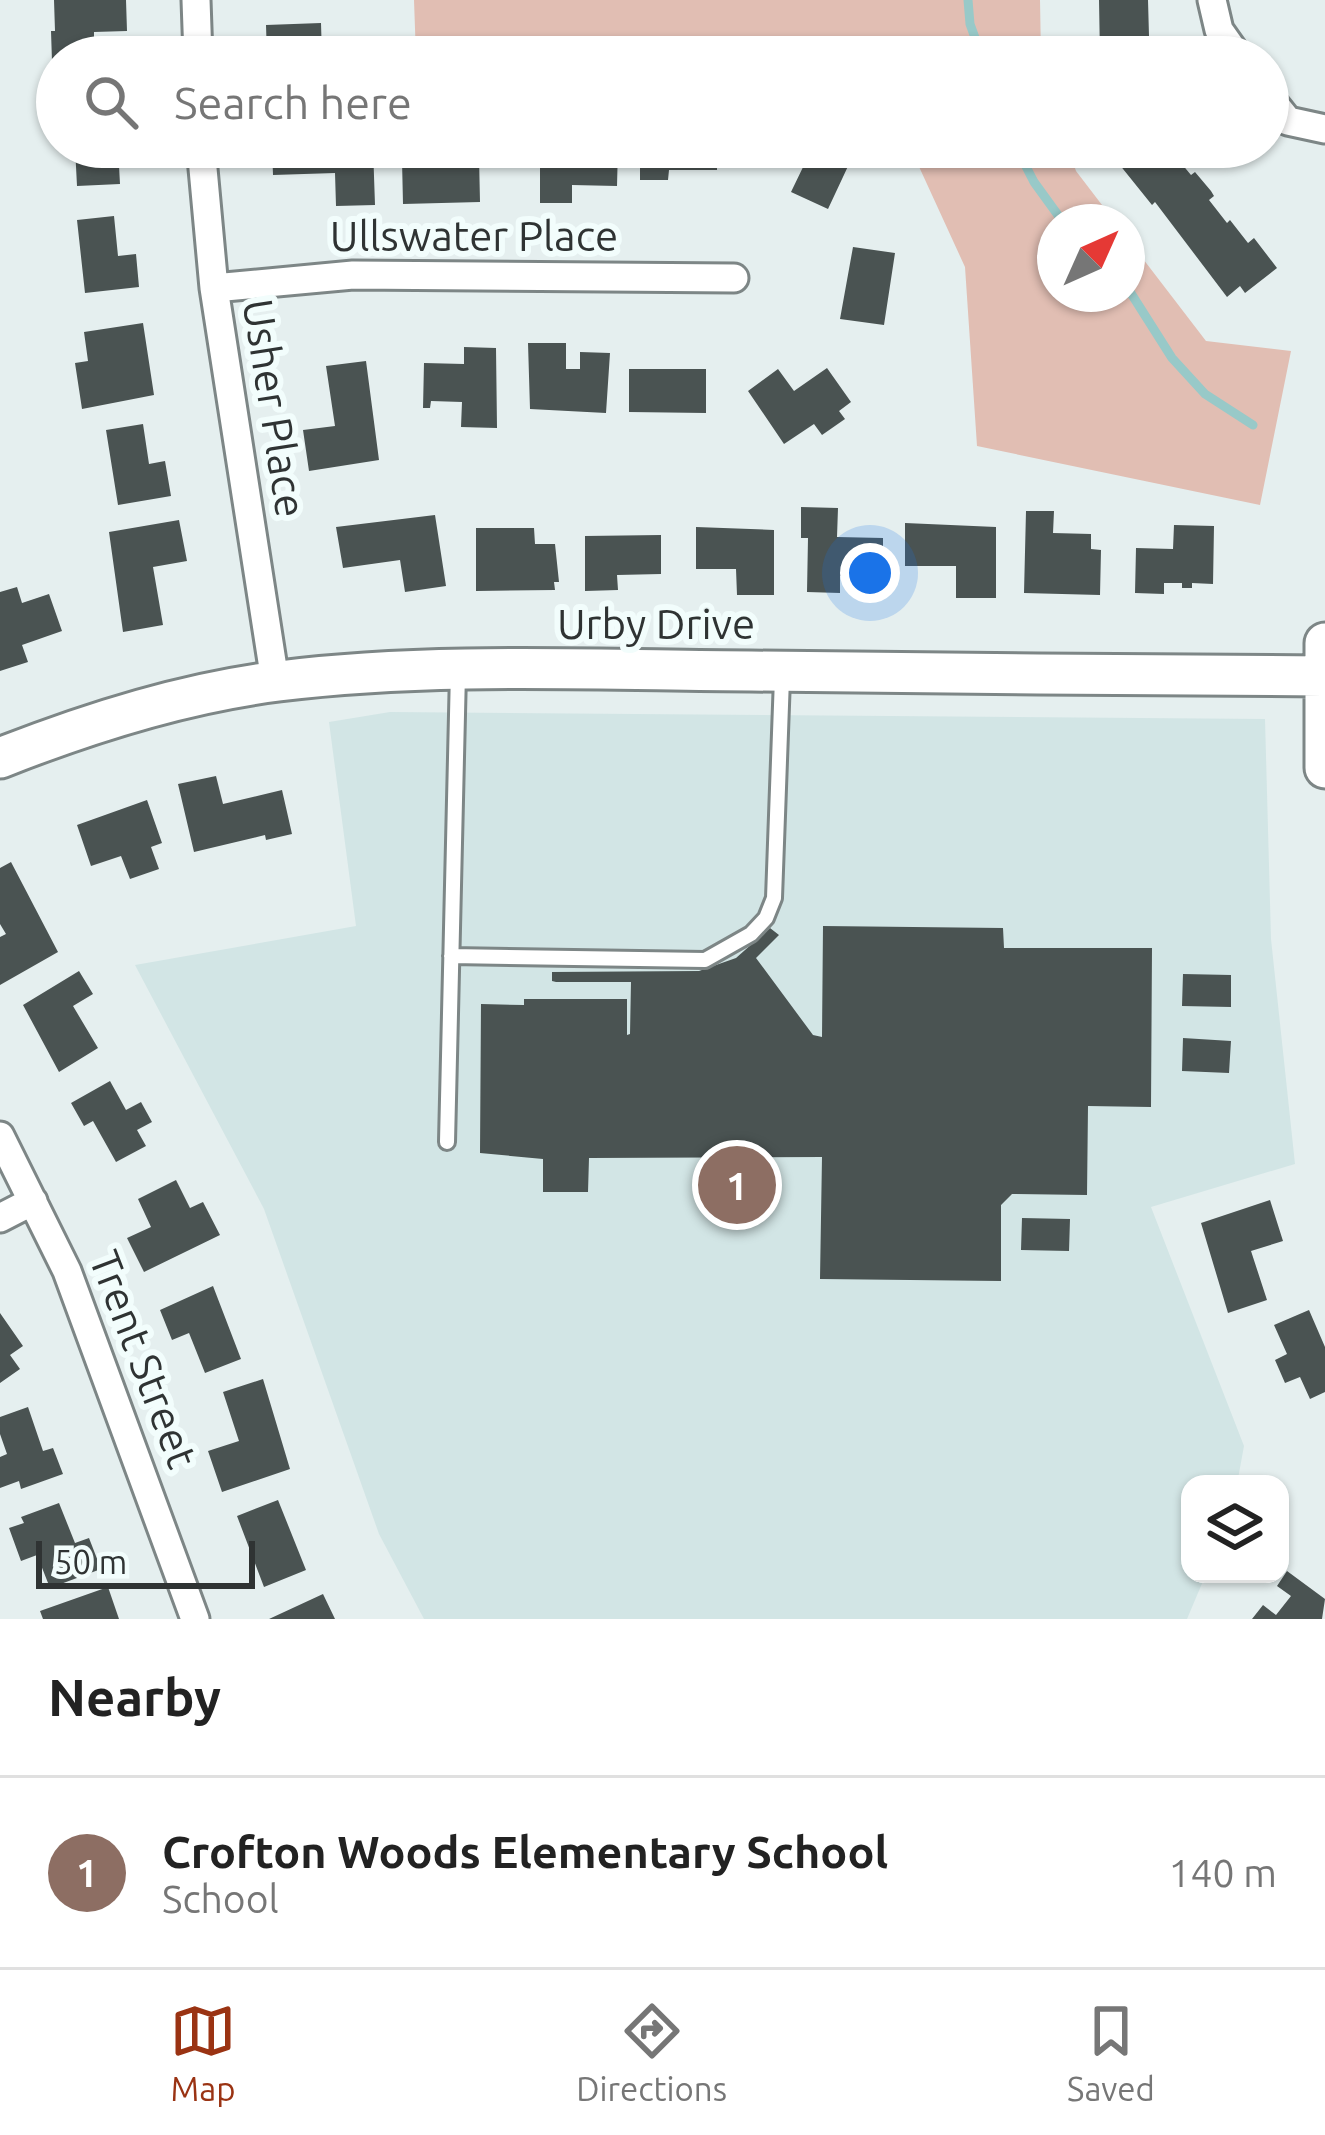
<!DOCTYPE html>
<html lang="en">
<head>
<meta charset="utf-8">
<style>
  body { margin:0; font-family:Ubuntu,sans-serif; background:#f6f6f6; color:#222 }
  .controls { position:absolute; right:36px; bottom:36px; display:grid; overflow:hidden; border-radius:24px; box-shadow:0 3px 9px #0004 }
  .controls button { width:108px; height:108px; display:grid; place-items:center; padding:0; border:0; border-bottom:3px solid #e0e0e0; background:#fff; color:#222; font:60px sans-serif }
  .compass { position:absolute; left:1037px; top:204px; width:108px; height:108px; border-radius:50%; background:#fff; box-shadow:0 3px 9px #0004; rotate:45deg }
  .scale { position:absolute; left:36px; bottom:30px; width:219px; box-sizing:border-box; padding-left:12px; border:6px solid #2f3333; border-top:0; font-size:33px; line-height:42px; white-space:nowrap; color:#2f3333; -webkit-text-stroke:9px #f2fdfc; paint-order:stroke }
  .you { position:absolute; left:870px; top:573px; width:42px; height:42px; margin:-30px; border:9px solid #fff; border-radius:50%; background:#1a73e8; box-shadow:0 0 0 18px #1a73e833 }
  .badge { display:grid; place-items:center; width:78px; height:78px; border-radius:50%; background:#9a3313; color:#fff; font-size:39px; font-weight:700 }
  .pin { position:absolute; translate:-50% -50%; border:6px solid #fff; box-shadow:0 3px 12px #0006 }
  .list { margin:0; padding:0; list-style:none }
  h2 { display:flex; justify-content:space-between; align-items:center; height:156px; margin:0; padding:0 48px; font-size:51px }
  h2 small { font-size:39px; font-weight:400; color:#767676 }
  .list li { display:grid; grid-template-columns:78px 1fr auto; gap:36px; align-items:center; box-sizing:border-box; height:192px; padding:0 48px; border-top:3px solid #e0e0e0 }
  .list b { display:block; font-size:45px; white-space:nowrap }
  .list p { margin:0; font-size:39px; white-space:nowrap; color:#767676 }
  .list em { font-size:39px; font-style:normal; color:#767676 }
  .icon { flex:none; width:66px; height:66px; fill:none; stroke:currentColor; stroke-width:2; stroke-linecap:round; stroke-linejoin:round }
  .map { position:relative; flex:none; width:1325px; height:1619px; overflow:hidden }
  .search { position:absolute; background:#fff; box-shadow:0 3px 9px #0004; left:36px; right:36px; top:36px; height:132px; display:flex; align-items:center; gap:30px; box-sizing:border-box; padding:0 42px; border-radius:66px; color:#767676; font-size:45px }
  .sheet { height:348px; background:#fff }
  nav { display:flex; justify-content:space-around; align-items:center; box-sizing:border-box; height:168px; border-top:3px solid #e0e0e0; background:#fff; font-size:33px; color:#767676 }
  nav a { display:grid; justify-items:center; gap:6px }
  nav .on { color:#9a3313 }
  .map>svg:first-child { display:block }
</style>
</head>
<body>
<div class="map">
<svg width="1325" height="1619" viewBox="0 0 1325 1619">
  <rect width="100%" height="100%" fill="#e5efef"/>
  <path fill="#d2e5e5" d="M 390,712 L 1265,719 L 1271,939 L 1295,1164 L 1151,1207 L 1244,1446 L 1237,1484 L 1190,1484 L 1190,1574 L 1206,1574 L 1187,1619 L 424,1619 L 379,1534 L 264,1209 L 135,965 L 356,926 L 329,722 Z"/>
  <path fill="#e1beb3" d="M 414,0 L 1040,0 L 1041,57 L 787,57 L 773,49 L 691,57 L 416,57 Z
    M 910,147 L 1068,147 L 1076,171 L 1115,222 L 1055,222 L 1055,294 L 1127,294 L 1127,238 L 1206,341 L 1291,351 L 1260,505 L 977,446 L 965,267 Z"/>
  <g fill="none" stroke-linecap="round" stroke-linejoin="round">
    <path stroke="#98c9c8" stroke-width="9" d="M 968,0 L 970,24 L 982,57
      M 1016,147 L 1034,182 L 1063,222
      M 1127,287 L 1172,358 L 1205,394 L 1253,425"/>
  </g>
  <path fill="#4a5352" d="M 54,0 L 126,0 L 127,31 L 94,32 L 94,57 L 57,57 L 57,91 L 53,92 L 51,31 L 55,31 Z
    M 1099,0 L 1148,0 L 1149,36 L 1142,36 L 1142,57 L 1100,57 Z
    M 321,23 L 322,57 L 267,57 L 266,25 Z
    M 75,147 L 118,147 L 120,184 L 77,186 Z
    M 272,147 L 373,147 L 375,205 L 336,206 L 335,173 L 273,175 Z
    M 451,147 L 468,147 L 468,156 L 479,156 L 480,202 L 403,204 L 402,160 L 451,158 Z
    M 618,147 L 617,186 L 572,185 L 572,203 L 540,203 L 540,148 Z
    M 640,147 L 717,147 L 717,170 L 669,170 L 668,180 L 640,180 Z
    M 771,147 L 857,147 L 828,209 L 791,192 L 805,163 Z
    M 1130,147 L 1179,147 L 1187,157 L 1181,163 L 1191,175 L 1195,172 L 1211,191 L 1214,196 L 1209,200 L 1227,223 L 1230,220 L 1248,243 L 1254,238 L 1277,268 L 1245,293 L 1240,286 L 1227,297 L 1155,202 L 1152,205 L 1115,159 Z
    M 114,216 L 118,256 L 136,254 L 139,287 L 85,293 L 77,220 Z
    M 853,247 L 895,253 L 884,325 L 840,319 Z
    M 143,323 L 154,395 L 82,409 L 75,363 L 88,361 L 84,332 Z
    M 528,343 L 566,343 L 566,369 L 580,369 L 580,352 L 610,353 L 606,413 L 530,409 Z
    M 464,347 L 496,348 L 497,428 L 461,427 L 462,402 L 431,401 L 430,408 L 423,408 L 424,363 L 464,364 Z
    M 366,361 L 379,460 L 309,471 L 303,430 L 335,426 L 326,366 Z
    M 827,368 L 851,402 L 839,411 L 845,419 L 822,435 L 814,424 L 784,444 L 748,391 L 778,369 L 794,391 Z
    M 629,369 L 706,369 L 706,413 L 629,412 Z
    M 143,424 L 149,464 L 165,461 L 171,496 L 118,505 L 106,430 Z
    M 801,507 L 838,508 L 837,537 L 883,538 L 883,577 L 840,576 L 840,593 L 807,592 L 808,538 L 801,538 Z
    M 1026,511 L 1054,511 L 1053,533 L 1091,534 L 1091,549 L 1101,550 L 1100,595 L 1024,593 Z
    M 435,515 L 446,586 L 405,592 L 400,560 L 343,568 L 336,527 Z
    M 179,520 L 187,561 L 153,567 L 163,625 L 123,632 L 109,532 Z
    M 905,523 L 996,527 L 996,598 L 956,598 L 956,566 L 905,566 Z
    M 1174,525 L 1214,526 L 1213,584 L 1192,583 L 1192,588 L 1182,588 L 1182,583 L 1164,583 L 1164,594 L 1135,593 L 1136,548 L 1173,549 Z
    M 696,527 L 774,530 L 774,595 L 737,595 L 736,569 L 696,569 Z
    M 476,528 L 534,528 L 535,544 L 555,544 L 559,582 L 554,582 L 555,590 L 476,591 Z
    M 661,535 L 661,574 L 617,575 L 618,590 L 585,591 L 585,536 Z
    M 17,587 L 22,603 L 49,594 L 62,631 L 22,645 L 28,662 L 0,671 L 0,592 Z
    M 216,776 L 223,804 L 282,790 L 292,834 L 266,840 L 265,835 L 194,852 L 178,784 Z
    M 147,800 L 162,843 L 151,847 L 159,869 L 130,879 L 121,856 L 91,866 L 77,825 Z
    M 11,862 L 58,952 L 0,985 L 0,937 L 6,934 L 0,924 L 0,868 Z
    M 823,926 L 1003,928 L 1004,948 L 1152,948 L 1151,1107 L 1088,1106 L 1087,1195 L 1012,1194 L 1001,1205 L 1001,1281 L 820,1279 L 822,1157 L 589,1158 L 588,1192 L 543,1192 L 543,1159 L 480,1153 L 481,1004 L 524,1005 L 524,999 L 627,999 L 627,1035 L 630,1034 L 631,982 L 556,982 L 552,981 L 552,972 L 699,971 L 736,958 L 770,928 L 779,935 L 756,958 L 813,1035 L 822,1037 Z
    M 79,971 L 93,994 L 73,1006 L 98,1048 L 59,1072 L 23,1005 Z
    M 1183,974 L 1231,975 L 1231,1007 L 1182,1006 Z
    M 1183,1038 L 1231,1041 L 1229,1073 L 1182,1071 Z
    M 110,1081 L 126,1110 L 141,1102 L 152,1122 L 137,1130 L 146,1146 L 116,1162 L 93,1121 L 84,1126 L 71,1103 Z
    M 176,1180 L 190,1208 L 203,1202 L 220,1235 L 144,1272 L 127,1238 L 151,1227 L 138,1199 Z
    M 1270,1200 L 1283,1241 L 1251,1251 L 1267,1300 L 1228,1313 L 1201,1223 Z
    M 1022,1218 L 1070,1219 L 1069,1251 L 1021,1250 Z
    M 213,1286 L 241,1359 L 205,1373 L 189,1333 L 172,1340 L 160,1310 Z
    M 1309,1310 L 1325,1347 L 1325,1392 L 1310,1399 L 1300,1377 L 1285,1383 L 1275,1360 L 1287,1354 L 1274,1325 Z
    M 0,1313 L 23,1346 L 10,1355 L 20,1369 L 0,1383 Z
    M 263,1379 L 290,1469 L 222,1492 L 208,1451 L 239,1441 L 223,1392 Z
    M 28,1407 L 43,1451 L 53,1448 L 63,1474 L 21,1489 L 19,1481 L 0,1488 L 0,1457 L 7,1454 L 0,1434 L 0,1417 Z
    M 278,1500 L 306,1570 L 264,1587 L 237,1516 Z
    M 59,1503 L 75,1543 L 89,1538 L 101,1569 L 50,1588 L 37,1555 L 21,1561 L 9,1528 L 24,1523 L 21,1517 Z
    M 1287,1571 L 1325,1599 L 1322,1619 L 1252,1619 L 1263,1605 L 1276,1615 L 1291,1596 L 1277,1586 Z
    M 108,1587 L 119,1619 L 43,1619 L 40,1611 Z
    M 323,1594 L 335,1619 L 269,1619 Z"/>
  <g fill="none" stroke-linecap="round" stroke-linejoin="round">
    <g stroke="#7d8686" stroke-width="20">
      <path id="lane" d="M 451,956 L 705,960 L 751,934 L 766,918 L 774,898 L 782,678
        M 447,1142 L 458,672"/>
    </g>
    <g stroke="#7d8686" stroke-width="33">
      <path id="street" d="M 196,0 L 198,57
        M 1212,0 L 1219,30 L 1238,57
        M 1268,96 L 1288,121 L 1325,129
        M 201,147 L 214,288 L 275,681
        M 214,288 L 353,275 L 734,278
        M 0,1136 L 67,1271 L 195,1619
        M 0,1218 L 33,1201"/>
    </g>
    <g stroke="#7d8686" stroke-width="45">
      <path id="secondary" d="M 1325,643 L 1325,768
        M 0,758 C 86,724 188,692 279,681 C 430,662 598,670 751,671 C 942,673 1132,675 1323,676"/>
    </g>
    <use href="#lane" stroke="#fff" stroke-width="14"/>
    <use href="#street" stroke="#fff" stroke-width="27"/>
    <use href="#secondary" stroke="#fff" stroke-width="39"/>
  </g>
  <g text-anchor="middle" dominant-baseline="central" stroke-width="12" stroke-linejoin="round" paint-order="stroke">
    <g font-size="42" fill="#2f3333" stroke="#f2fdfc">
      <text x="474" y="235">Ullswater Place</text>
      <text transform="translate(275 408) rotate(81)">Usher Place</text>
      <text x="656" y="623">Urby Drive</text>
      <text transform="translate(144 1359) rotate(69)">Trent Street</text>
    </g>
  </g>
</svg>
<div class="controls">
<button><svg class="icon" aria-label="layers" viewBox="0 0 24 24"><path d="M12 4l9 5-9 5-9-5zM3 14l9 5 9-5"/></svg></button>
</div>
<svg class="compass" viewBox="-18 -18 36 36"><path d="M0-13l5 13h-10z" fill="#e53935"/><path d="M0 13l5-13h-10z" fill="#767676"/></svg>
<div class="scale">50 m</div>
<div class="you"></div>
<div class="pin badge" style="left:737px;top:1185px;background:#8d6e63">1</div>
<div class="search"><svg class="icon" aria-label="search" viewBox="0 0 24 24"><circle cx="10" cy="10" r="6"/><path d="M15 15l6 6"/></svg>Search here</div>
</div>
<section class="sheet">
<h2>Nearby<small></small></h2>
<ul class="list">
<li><span class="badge" style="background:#8d6e63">1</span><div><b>Crofton Woods Elementary School</b><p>School</p></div><em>140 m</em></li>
</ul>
</section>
<nav>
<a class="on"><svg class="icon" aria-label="map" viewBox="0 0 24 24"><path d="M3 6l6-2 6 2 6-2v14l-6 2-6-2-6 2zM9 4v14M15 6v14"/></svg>Map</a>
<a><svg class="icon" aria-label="directions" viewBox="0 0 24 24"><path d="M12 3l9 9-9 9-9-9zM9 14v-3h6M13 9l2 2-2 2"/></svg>Directions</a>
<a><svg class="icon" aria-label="saved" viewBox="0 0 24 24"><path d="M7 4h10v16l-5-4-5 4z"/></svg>Saved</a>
</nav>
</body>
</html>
